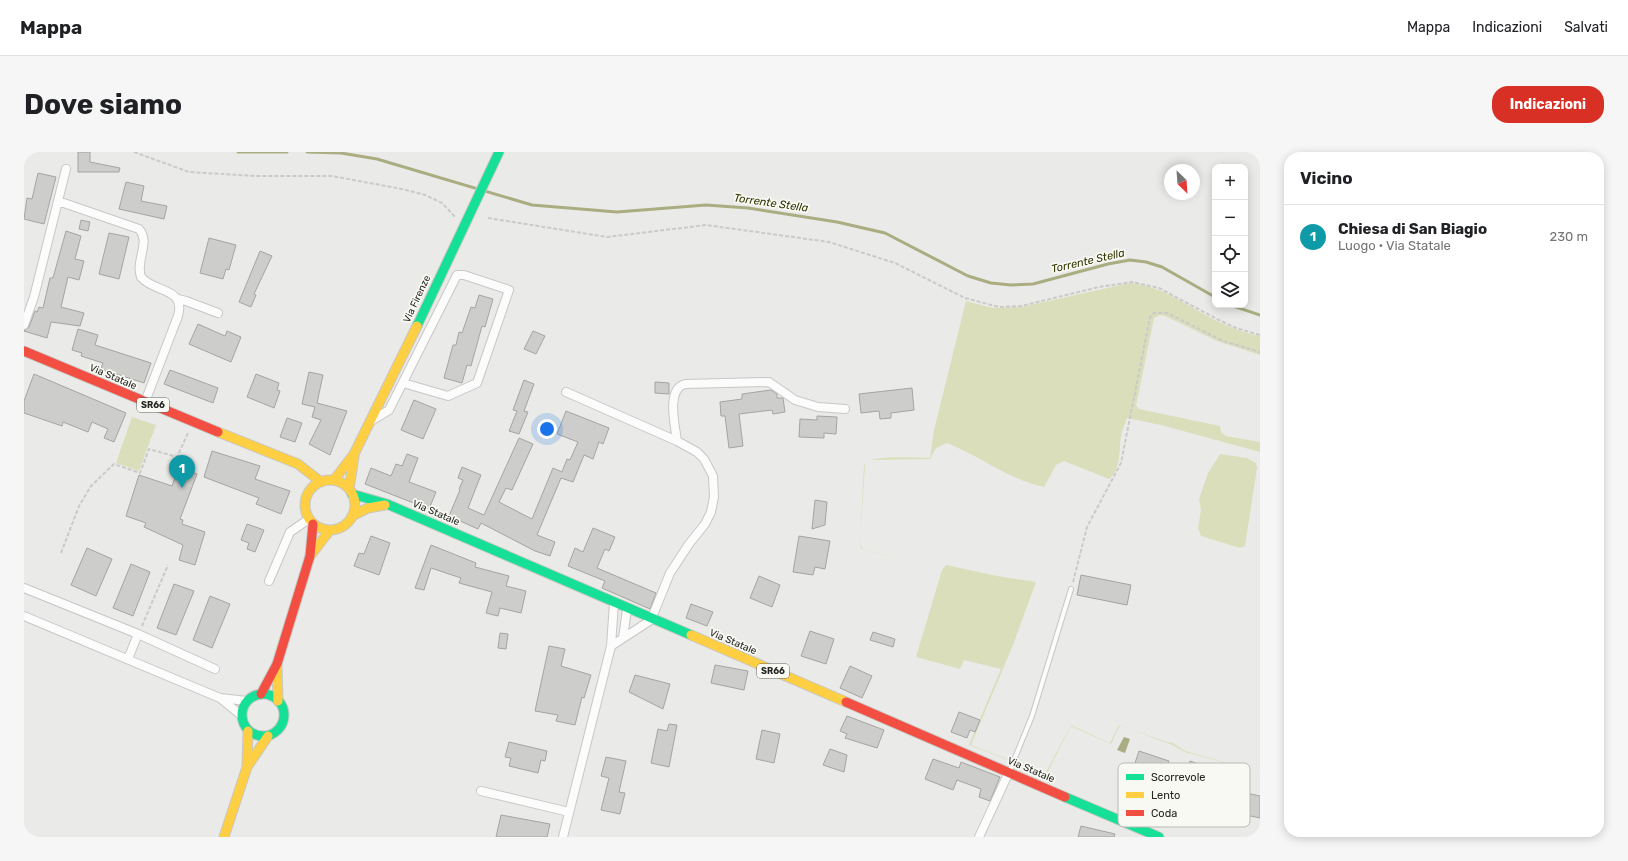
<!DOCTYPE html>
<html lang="it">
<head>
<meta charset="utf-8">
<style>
  body { margin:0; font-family:Rubik,sans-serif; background:#f6f6f6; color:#202124 }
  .controls { position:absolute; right:12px; top:12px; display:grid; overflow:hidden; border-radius:8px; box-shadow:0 2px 10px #0003 }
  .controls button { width:36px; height:36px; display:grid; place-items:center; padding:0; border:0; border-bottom:1px solid #e0e0e0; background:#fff; color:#202124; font:20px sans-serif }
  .compass { position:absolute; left:1140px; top:12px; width:36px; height:36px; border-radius:50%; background:#fff; box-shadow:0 2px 10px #0003; rotate:155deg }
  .you { position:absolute; left:523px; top:277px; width:14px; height:14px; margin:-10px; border:3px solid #fff; border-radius:50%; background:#1a73e8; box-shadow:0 0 0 6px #1a73e833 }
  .badge { display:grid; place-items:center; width:26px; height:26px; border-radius:50%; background:#d93025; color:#fff; font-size:13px; font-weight:700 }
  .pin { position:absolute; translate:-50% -33px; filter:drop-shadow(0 1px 2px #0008) }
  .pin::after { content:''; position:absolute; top:21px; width:14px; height:12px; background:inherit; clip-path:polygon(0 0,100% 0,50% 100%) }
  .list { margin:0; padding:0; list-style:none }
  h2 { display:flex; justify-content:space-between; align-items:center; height:52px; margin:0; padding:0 16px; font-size:17px }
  h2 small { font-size:13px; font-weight:400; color:#757577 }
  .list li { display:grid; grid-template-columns:26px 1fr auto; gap:12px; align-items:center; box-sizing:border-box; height:64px; padding:0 16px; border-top:1px solid #e0e0e0 }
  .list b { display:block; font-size:15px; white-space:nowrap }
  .list p { margin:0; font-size:13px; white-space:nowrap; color:#757577 }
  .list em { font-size:13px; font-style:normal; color:#757577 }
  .icon { flex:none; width:22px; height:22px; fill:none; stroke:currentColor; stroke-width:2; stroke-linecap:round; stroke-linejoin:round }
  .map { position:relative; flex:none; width:1236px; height:685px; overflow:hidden; border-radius:16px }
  header { display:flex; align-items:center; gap:24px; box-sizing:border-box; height:56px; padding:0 20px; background:#fff; border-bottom:1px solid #e0e0e0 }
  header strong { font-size:19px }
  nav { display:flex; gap:22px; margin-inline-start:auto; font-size:14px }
  .intro { display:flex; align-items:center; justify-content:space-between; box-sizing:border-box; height:96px; padding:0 24px }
  h1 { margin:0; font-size:28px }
  .button { padding:10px 18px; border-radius:16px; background:#d93025; color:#fff; font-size:14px; font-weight:700 }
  main { display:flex; gap:24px; padding:0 24px }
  aside { flex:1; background:#fff; border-radius:16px; box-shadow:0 2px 10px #0003 }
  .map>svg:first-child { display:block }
</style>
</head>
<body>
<header>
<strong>Mappa</strong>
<nav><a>Mappa</a><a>Indicazioni</a><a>Salvati</a></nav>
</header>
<div class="intro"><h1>Dove siamo</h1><a class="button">Indicazioni</a></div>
<main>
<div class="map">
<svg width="1236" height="685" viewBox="0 0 1236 685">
  <rect width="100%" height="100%" fill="#eaebe8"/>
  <path fill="#dbdebb" d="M 1106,131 C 1140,134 1166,156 1195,170 C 1208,176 1222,181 1236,184 L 1236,203 L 1193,189 L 1141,164 L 1136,163 L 1130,166 L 1112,254 L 1115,257 L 1196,274 L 1197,280 L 1202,284 L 1236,290 L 1236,300 L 1137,273 L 1103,266 C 1101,272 1098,278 1097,284 C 1095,297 1097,319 1085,327 L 1040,309 L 1032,313 L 1020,335 C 985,328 956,304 923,291 L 912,296 L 906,307 L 846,308 L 842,310 L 841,314 L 836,388 L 838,397 L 918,418 L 922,413 L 973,424 L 1012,430 L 989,493 L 947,593 L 1021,622 L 1047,573 L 1086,591 L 1095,573 L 1146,591 L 1147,590 L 1161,599 L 1236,620 L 1161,600 L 1148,593 L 1096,573 L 1087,592 L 1047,574 L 1022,623 L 945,593 L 977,517 L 940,508 L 936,517 L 892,505 L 918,418 L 837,397 L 836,388 L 840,314 L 842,310 C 857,303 888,306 906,306 L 910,278 L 942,149 L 969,156 L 997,155 Z
    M 108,265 L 132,273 L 115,319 L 92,311 Z
    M 1196,302 L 1223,306 L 1232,311 L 1233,316 L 1221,394 L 1216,396 L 1177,384 L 1174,376 L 1177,358 L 1175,347 L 1184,321 Z"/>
  <path fill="#aaad81" d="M 1100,585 L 1106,587 L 1101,601 L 1093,598 Z"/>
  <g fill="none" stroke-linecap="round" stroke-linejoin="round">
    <path stroke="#aaad81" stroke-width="3" d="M 214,0 L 263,0
      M 283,0 L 317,1 L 353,7 L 508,53 L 593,60 L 682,53 L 724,56 L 813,70 L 861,81 L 944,124 L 967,131 L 987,133 L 1009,132 L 1084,112 L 1106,108 L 1122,110 L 1138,115 L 1191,145
      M 1206,153 L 1236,163"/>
  </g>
  <path fill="#cdcdcb" stroke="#a4a5a3" d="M 54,0 L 66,0 L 66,10 L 96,16 L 95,20 L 54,20 Z
    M 14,21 L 32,25 L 20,72 L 0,67 L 3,46 L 8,47 Z
    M 102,30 L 120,34 L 117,49 L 143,54 L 140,67 L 95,57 Z
    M 57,68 L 66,70 L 64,79 L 55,77 Z
    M 42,79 L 57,84 L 51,107 L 60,109 L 55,128 L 44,125 L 37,155 L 60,161 L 56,174 L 27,170 L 23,186 L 0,179 L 5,175 L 11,159 L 13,160 L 15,155 L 19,156 L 26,126 L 29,126 Z
    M 85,81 L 105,85 L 95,127 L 75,122 Z
    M 185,86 L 212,93 L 205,118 L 202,117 L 199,127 L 176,121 Z
    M 236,99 L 248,104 L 230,142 L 232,143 L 227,155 L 215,150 Z
    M 455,143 L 469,147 L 461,175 L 458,174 L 447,214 L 443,213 L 438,231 L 420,226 L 429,193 L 432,193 L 435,180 L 438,181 L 447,155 L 451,156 Z
    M 174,172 L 201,184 L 203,179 L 217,185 L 207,210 L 165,192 Z
    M 54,177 L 74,183 L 71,193 L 127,211 L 120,231 L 77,217 L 79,211 L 57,204 L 58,201 L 48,198 Z
    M 509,179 L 521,184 L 512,202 L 500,197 Z
    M 146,218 L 194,236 L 189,251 L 140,232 Z
    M 285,220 L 299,223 L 293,251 L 323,259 L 306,303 L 285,292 L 297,268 L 288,265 L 291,255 L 278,252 Z
    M 10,222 L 102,261 L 90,290 L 80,286 L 84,277 L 68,270 L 64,280 L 39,270 L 38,274 L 0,261 L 0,249 Z
    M 232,222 L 255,231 L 253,238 L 256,239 L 250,256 L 223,245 Z
    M 500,228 L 510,232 L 500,259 L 504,260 L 495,282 L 485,279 L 493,259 L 489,258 Z
    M 631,230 L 645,231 L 645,242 L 631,241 Z
    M 888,236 L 890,258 L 867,261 L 867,266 L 856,267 L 855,259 L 837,261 L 835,242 Z
    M 747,238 L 753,242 L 753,246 L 759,246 L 761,260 L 749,262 L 748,258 L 715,262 L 719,294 L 705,296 L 701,264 L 697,264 L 696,250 L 718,247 L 718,242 Z
    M 390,248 L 412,257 L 399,287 L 377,278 Z
    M 542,259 L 585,276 L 579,292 L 575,290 L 569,307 L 560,303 L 549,330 L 537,326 L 513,383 L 531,390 L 526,404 L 511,399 L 457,371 L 454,377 L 425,364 L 436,338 L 435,337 L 439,328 L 434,326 L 438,315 L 457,323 L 444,356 L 460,363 L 495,286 L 509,292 L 488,338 L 482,336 L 475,350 L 508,367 L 529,316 L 538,320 L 543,307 L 546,308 L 554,290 L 533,282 Z
    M 793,264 L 813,265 L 812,282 L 800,281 L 800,286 L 775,285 L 776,267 L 793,268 Z
    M 263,266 L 278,271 L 271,290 L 256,285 Z
    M 188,299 L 236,314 L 231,327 L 266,339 L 257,362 L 232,352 L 235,346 L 180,325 Z
    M 383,302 L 394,306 L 385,330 L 412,340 L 405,357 L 341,332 L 347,316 L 367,324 L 372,312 L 378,314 Z
    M 155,315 L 173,322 L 156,367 L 159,368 L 158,372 L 181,380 L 171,413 L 155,408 L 159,393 L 120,375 L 122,371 L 102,364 L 115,323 L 148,334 Z
    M 791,348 L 803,350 L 801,373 L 788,377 Z
    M 223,372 L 240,378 L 231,400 L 223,397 L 225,391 L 217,388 Z
    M 569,376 L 591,385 L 585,399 L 581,397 L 573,416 L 632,441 L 626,457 L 578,436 L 581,429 L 544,414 L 551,396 L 559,400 Z
    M 347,384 L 366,391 L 355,423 L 330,414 L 335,401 L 340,402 Z
    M 775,384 L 806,389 L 801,417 L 791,415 L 789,423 L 769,420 Z
    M 407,393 L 452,411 L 451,415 L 485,424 L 482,434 L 502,439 L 497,461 L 476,456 L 474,464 L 462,461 L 468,440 L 435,431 L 437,426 L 407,416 L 400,438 L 391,436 Z
    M 63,396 L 88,407 L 72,444 L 47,433 Z
    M 107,412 L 126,420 L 109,464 L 89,456 Z
    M 1057,423 L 1107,433 L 1103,453 L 1053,443 Z
    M 735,424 L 756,433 L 748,455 L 726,446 Z
    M 150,432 L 170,439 L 152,483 L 133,476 Z
    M 186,444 L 206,452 L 188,496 L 169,488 Z
    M 667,452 L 689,460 L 683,474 L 662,466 Z
    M 786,479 L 810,487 L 802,512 L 777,504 Z
    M 849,480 L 871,487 L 869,495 L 846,488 Z
    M 476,481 L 484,482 L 482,497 L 474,496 Z
    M 525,494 L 541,497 L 537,514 L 567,523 L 560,546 L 558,545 L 551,573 L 532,569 L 534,563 L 511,559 Z
    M 691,513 L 724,519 L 720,538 L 687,531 Z
    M 826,514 L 848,524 L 838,546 L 816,536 Z
    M 611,523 L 646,532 L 639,557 L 605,540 Z
    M 935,560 L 956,568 L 951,580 L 946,578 L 943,586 L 927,580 Z
    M 823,564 L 860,578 L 853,596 L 821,586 L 823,582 L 816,579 Z
    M 645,572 L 653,573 L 645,615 L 627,611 L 634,577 L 643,579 Z
    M 738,578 L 756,582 L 750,611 L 732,607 Z
    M 485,590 L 523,599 L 521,609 L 517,608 L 514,621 L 485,614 L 487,606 L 481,605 Z
    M 806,597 L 823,603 L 820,620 L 799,613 Z
    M 1115,599 L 1145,609 L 1138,630 L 1108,620 Z
    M 582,605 L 602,609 L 595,640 L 601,641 L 596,662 L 577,658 L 585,626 L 577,624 Z
    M 909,607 L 935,616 L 937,610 L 976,625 L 966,649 L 955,645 L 957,637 L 933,628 L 929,638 L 901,627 Z
    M 1166,609 L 1186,616 L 1178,640 L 1154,632 L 1158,619 L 1163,620 Z
    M 1222,641 L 1236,644 L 1236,666 L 1217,662 Z
    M 477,663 L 526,672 L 523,685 L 472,685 Z
    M 1057,674 L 1091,682 L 1090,685 L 1054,685 Z"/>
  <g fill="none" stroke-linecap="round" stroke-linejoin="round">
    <g stroke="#c7c7c5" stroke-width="6">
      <path id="lane" d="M 986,618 L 1008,564 L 1047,437"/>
    </g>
    <g stroke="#c7c7c5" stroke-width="10">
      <path id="street" d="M 34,49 L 115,77 C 127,91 111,108 117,125 C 130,141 162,135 154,164 L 121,250
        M 154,147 L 162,149 L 194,161
        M 0,173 L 10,145 L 42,17
        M 542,240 L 653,289 L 673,300 L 680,307 L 689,324 L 690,345 L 687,360 L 681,372 L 665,392 L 646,421 L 627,468 L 587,494
        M 347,269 L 365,258 L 433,123 L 440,123 L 485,138 L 453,231 L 424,244 L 379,231
        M 653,289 C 651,273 642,237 661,232 L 745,230 L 771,248 L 794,255 L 821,257
        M 245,429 L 266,380 L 285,367
        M 0,436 L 114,482 L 191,517
        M 0,464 L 196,546 L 218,564
        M 599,486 L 603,457
        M 104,507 L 114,482
        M 196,546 L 223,549
        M 457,639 L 545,660
        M 539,685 L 587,494 L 590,451
        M 955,685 L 985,620"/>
    </g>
    <g stroke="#c7c7c5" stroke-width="11">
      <path id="fast" d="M 393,174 L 475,0
        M 328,342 L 363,352 L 667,483
        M218 563a21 21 0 1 1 42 0a21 21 0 1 1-42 0Z
        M 1041,645 L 1135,685"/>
    </g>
    <g stroke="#c7c7c5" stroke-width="11">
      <path id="slow" d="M 194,280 L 274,312 L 297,330
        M 310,328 L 330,302 L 393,174
        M281 353a25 25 0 1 1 50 0a25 25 0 1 1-50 0Z
        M 325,337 L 330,305
        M 328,364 L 344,356 L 361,353
        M 286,404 L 306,378
        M 667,483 L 822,550
        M 253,513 L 254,549
        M 223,615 L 244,584
        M 200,685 L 223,615 L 224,579"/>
    </g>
    <g stroke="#c7c7c5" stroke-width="11">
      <path id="jam" d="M 0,199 L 194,280
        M 237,542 L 253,512 L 286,404 L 289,372
        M 822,550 L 1041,645"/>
    </g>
    <path stroke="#cacac9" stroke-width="2" stroke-dasharray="4 2" stroke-linecap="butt" d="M 110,0 L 165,20 L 232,24 L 308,24 L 378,37 L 401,43 L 418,51 L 432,66
      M 464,66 L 583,85 L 682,73 L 805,90 L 871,111 L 941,146 L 975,155 L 997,154 L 1075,135 L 1109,130 L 1135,136 L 1193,167 L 1212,176 L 1236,183
      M 37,401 L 55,354 L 67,334 L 90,312 L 116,321 L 125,297 L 153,305 L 164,281
      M 1049,430 L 1063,375 L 1097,311 L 1126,165 L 1130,161 L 1143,161 L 1199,189 L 1236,200
      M 118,474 L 144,413"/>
    <use href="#lane" stroke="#fcfcfc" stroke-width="4"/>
    <use href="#street" stroke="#fcfcfc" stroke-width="8"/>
    <use href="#fast" stroke="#16e098" stroke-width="9"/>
    <use href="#slow" stroke="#ffcf43" stroke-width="9"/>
    <use href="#jam" stroke="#f24e42" stroke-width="9"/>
  </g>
  <g text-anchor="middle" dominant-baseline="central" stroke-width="3.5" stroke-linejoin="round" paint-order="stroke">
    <g fill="#f9f9f4" stroke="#656562" stroke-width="1">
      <rect x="113" y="246" width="32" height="14" rx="3"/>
      <rect x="733" y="512" width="32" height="14" rx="3"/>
    </g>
    <g font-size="9" font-weight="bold" fill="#252523">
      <text x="129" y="253">SR66</text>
      <text x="749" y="519">SR66</text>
    </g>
    <g font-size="10" fill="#252523" stroke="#f9f9f4">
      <text transform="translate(393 147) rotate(-65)">Via Firenze</text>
      <text transform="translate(89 225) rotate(23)">Via Statale</text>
      <text transform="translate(412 361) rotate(23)">Via Statale</text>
      <text transform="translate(709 490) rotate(23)">Via Statale</text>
      <text transform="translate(1007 618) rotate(23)">Via Statale</text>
    </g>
    <g font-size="11" font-style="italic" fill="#323401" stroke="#f9f9f4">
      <text transform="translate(747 51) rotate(8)">Torrente Stella</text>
      <text transform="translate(1064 109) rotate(-13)">Torrente Stella</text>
    </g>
  </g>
  <rect x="1094" y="611" width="132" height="64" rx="6" fill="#f9f9f4" stroke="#b9b9b5" stroke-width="1"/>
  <rect x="1102" y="622" width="18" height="6" fill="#16e098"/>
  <rect x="1102" y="640" width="18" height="6" fill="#ffcf43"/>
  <rect x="1102" y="658" width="18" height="6" fill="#f24e42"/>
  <g font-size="11" fill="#252523">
    <text x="1127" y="629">Scorrevole</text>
    <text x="1127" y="647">Lento</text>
    <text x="1127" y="665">Coda</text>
  </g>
</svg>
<div class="controls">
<button>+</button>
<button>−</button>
<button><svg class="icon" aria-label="locate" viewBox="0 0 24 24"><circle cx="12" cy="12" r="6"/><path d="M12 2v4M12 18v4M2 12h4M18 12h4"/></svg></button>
<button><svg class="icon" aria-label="layers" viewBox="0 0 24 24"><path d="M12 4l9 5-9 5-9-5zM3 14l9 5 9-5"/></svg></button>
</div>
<svg class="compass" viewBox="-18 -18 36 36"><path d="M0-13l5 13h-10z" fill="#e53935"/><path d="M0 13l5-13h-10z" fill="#757577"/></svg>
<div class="you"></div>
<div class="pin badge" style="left:158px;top:336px;background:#0f9aa8">1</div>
</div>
<aside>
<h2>Vicino<small></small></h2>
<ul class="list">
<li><span class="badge" style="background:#0f9aa8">1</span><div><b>Chiesa di San Biagio</b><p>Luogo · Via Statale</p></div><em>230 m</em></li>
</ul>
</aside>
</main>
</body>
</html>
